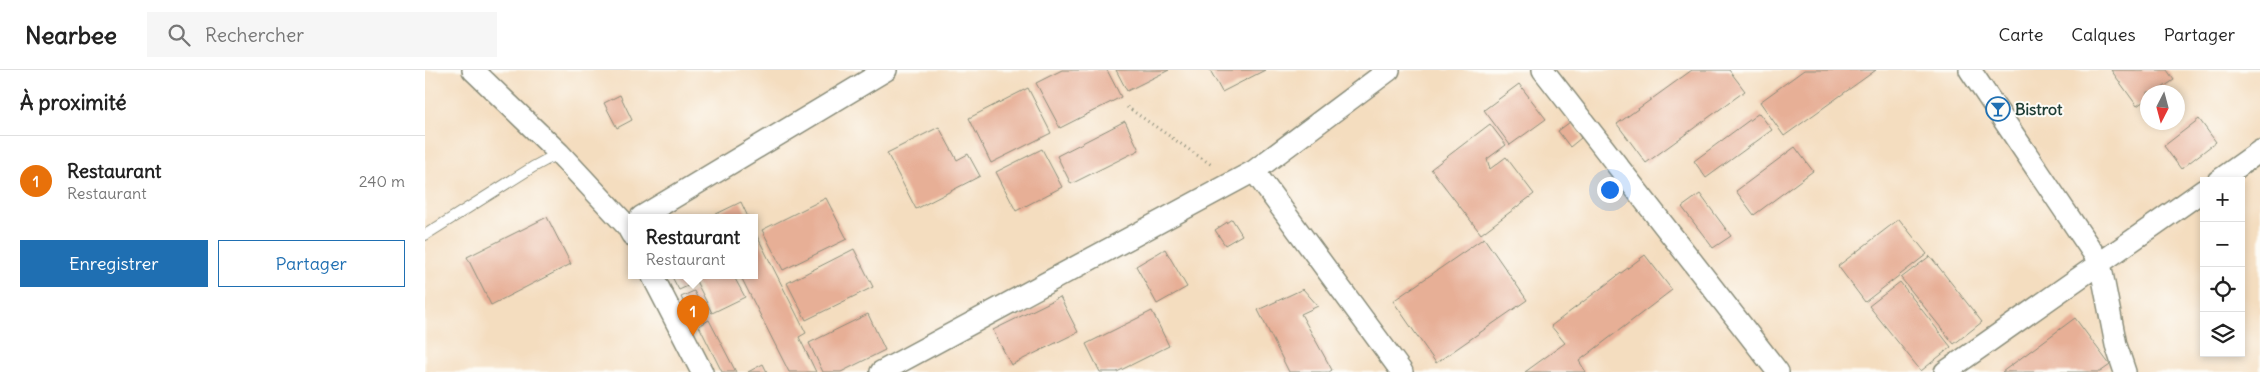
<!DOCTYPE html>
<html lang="fr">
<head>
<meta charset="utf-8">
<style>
  body { margin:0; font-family:Delius,sans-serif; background:#f6f6f6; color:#222 }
  .controls { position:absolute; right:15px; bottom:15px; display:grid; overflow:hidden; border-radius:0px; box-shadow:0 2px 8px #0003 }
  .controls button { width:45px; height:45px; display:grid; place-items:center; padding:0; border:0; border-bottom:1px solid #e0e0e0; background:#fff; color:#222; font:25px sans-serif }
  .compass { position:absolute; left:1715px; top:15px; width:45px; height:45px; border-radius:50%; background:#fff; box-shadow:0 2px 8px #0003; rotate:186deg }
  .you { position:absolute; left:1184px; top:119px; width:18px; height:18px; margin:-12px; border:4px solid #fff; border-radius:50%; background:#1a73e8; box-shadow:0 0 0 8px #1a73e833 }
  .badge { display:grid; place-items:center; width:32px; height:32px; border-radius:50%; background:#1f6fb2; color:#fff; font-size:16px; font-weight:700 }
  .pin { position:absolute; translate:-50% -41px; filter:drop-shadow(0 1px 2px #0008) }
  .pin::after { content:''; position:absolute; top:26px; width:18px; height:15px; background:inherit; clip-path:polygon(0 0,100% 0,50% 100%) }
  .popup { position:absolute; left:203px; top:144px; width:130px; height:65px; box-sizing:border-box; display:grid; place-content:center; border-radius:0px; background:#fff; filter:drop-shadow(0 1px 4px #0005); font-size:16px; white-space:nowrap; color:#767676 }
  .popup b { font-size:19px; color:#222 }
  .popup::after { content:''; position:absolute; left:50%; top:100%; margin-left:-10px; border:10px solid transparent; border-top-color:#fff }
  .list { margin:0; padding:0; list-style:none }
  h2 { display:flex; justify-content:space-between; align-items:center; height:65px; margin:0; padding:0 20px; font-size:21px }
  h2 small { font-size:16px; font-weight:400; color:#767676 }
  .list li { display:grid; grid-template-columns:32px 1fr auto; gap:15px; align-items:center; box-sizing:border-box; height:90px; padding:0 20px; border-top:1px solid #e0e0e0 }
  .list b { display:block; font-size:19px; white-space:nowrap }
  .list p { margin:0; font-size:16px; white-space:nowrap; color:#767676 }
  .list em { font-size:16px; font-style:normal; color:#767676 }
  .actions { display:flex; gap:10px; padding:15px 20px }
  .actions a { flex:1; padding:11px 0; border:1px solid #1f6fb2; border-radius:0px; text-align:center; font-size:18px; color:#1f6fb2 }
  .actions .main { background:#1f6fb2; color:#fff }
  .icon { flex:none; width:28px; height:28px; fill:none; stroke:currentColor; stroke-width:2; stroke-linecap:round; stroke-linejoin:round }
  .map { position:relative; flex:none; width:1835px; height:302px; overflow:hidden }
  header { display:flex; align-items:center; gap:30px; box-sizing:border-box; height:70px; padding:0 25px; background:#fff; border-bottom:1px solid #e0e0e0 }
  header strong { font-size:24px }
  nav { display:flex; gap:28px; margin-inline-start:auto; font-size:18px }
  .search { width:350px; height:45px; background:#f6f6f6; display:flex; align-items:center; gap:12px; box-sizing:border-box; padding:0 18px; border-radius:0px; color:#767676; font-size:19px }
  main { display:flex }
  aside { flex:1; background:#fff }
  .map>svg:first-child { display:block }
</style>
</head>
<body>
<header>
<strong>Nearbee</strong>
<div class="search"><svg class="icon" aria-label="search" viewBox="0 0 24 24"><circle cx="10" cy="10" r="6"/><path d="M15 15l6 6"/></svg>Rechercher</div>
<nav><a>Carte</a><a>Calques</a><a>Partager</a></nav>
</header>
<main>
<aside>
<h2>À proximité<small></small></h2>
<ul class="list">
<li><span class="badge" style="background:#e8710a">1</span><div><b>Restaurant</b><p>Restaurant</p></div><em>240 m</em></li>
</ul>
<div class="actions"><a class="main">Enregistrer</a><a>Partager</a></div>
</aside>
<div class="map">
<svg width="1835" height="302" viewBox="0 0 1835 302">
  <rect width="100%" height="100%" fill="#fdfcf7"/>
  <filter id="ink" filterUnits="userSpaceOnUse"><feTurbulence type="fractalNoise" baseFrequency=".02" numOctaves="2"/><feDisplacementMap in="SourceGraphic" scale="10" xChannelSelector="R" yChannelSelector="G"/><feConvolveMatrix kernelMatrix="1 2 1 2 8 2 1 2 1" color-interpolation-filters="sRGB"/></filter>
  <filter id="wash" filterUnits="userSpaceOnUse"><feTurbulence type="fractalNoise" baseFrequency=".0096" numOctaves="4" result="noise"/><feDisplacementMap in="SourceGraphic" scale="20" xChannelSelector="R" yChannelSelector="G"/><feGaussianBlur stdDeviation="1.12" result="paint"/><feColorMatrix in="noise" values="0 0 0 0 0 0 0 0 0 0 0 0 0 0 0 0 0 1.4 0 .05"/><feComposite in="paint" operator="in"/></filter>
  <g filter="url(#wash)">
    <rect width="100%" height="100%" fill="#f4ddbf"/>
    <g id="blocks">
      <path fill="#e7af96" d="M 637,0 L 682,0 L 696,27 L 635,58 L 611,13 Z
        M 691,0 L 744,0 L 702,21 Z
        M 785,0 L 840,0 L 797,22 Z
        M 1267,0 L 1304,0 L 1320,21 L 1221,93 L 1192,54 Z
        M 1379,0 L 1451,0 L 1359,66 L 1335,32 Z
        M 1686,0 L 1742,0 L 1749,10 L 1731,22 L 1722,22 L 1722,29 L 1712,36 Z
        M 1094,14 L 1121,49 L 1085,75 L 1059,40 Z
        M 603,18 L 626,63 L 566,93 L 544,48 Z
        M 195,25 L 207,50 L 192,58 L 179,33 Z
        M 1334,43 L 1347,60 L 1281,108 L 1269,91 Z
        M 1774,49 L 1791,72 L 1756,99 L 1739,76 Z
        M 700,51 L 714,80 L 646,114 L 632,86 Z
        M 1145,52 L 1156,68 L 1145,77 L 1133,61 Z
        M 1065,54 L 1081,75 L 1062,89 L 1065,99 L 1081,87 L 1109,124 L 1056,164 L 1006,99 Z
        M 514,57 L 532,90 L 543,84 L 555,106 L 491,139 L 462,83 Z
        M 1370,77 L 1388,101 L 1329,145 L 1311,121 Z
        M 617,79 L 637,117 L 591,141 L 571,102 Z
        M 1275,124 L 1306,166 L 1288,178 L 1257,137 Z
        M 401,128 L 422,169 L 358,200 L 337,160 Z
        M 316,132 L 323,147 L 285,147 Z
        M 122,147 L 146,194 L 66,235 L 42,187 Z
        M 807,149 L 817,165 L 800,175 L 790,160 Z
        M 1474,149 L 1502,184 L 1440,232 L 1413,196 Z
        M 329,160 L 381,263 L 374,267 L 391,302 L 364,302 L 315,205 L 329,205 Z
        M 1059,168 L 1102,230 L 1011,293 L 968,231 Z
        M 429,179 L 448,217 L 381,250 L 362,213 Z
        M 740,179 L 762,217 L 732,234 L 711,196 Z
        M 1220,185 L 1247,220 L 1154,291 L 1161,302 L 1100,302 L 1140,273 L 1126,256 Z
        M 1505,186 L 1557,252 L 1529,274 L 1476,208 Z
        M 246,205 L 259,205 L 265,215 L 254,220 Z
        M 268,205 L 308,205 L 320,227 L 287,243 Z
        M 1475,212 L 1526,277 L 1496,301 L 1444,236 Z
        M 878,219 L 893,236 L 876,244 L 907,300 L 904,302 L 864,302 L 833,240 Z
        M 269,221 L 281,245 L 268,251 L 256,227 Z
        M 635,227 L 653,262 L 586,295 L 568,260 Z
        M 727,241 L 744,276 L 692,302 L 675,302 L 661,274 Z
        M 443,244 L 460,280 L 416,302 L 398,302 L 384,273 Z
        M 1650,248 L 1685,295 L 1675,302 L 1577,302 Z
        M 284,250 L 311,302 L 297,302 L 274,256 Z
        M 338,294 L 342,302 L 323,302 Z"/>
    </g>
  </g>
  <g filter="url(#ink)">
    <use href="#blocks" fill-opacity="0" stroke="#8a8d7a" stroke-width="1"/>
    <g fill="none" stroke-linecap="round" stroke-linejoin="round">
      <g stroke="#8a8d7a" stroke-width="12">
        <path id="lane" d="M 0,165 L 108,97 L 134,83"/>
      </g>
      <g stroke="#8a8d7a" stroke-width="24">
        <path id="street" d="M 48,0 L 134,83 L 202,156 L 207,165
          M 1118,0 L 1353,302
          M 1545,0 L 1675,193 L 1691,275 L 1700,302
          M 829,101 L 977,302
          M 1793,111 L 1835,81
          M 216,147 L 461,0
          M 227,205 L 277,302
          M 456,302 L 829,101 L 964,0
          M 1520,302 L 1779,120"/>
      </g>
      <path stroke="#8a8d7a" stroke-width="3" stroke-dasharray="1 4" stroke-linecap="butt" d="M 702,37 L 788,96"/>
      <use href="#lane" stroke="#fff" stroke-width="10"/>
      <use href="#street" stroke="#fff" stroke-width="21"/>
    </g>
  </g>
  <defs>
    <g id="bar-ring" transform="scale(1.25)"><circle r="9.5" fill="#fdfcf7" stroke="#1f6fb2" stroke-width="1.5"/><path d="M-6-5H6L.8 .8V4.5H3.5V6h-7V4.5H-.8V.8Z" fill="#1f6fb2"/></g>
  </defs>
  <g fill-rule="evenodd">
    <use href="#bar-ring" x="1573" y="39"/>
  </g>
  <g text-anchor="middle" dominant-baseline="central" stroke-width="4" stroke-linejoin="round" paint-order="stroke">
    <g font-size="16" font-weight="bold" fill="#1f3d34" stroke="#fdfcf7" text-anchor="start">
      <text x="1590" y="39">Bistrot</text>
    </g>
  </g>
</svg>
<div class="controls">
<button>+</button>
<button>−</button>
<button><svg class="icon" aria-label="locate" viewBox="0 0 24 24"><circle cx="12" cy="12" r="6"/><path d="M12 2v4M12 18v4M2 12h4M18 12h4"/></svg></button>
<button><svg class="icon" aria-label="layers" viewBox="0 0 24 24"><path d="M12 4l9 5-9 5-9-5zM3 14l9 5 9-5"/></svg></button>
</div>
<svg class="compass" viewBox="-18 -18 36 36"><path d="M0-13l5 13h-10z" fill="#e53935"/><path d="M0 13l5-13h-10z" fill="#767676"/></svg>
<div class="you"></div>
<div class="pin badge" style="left:268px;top:266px;background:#e8710a">1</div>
<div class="popup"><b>Restaurant</b>Restaurant</div>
</div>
</main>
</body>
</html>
